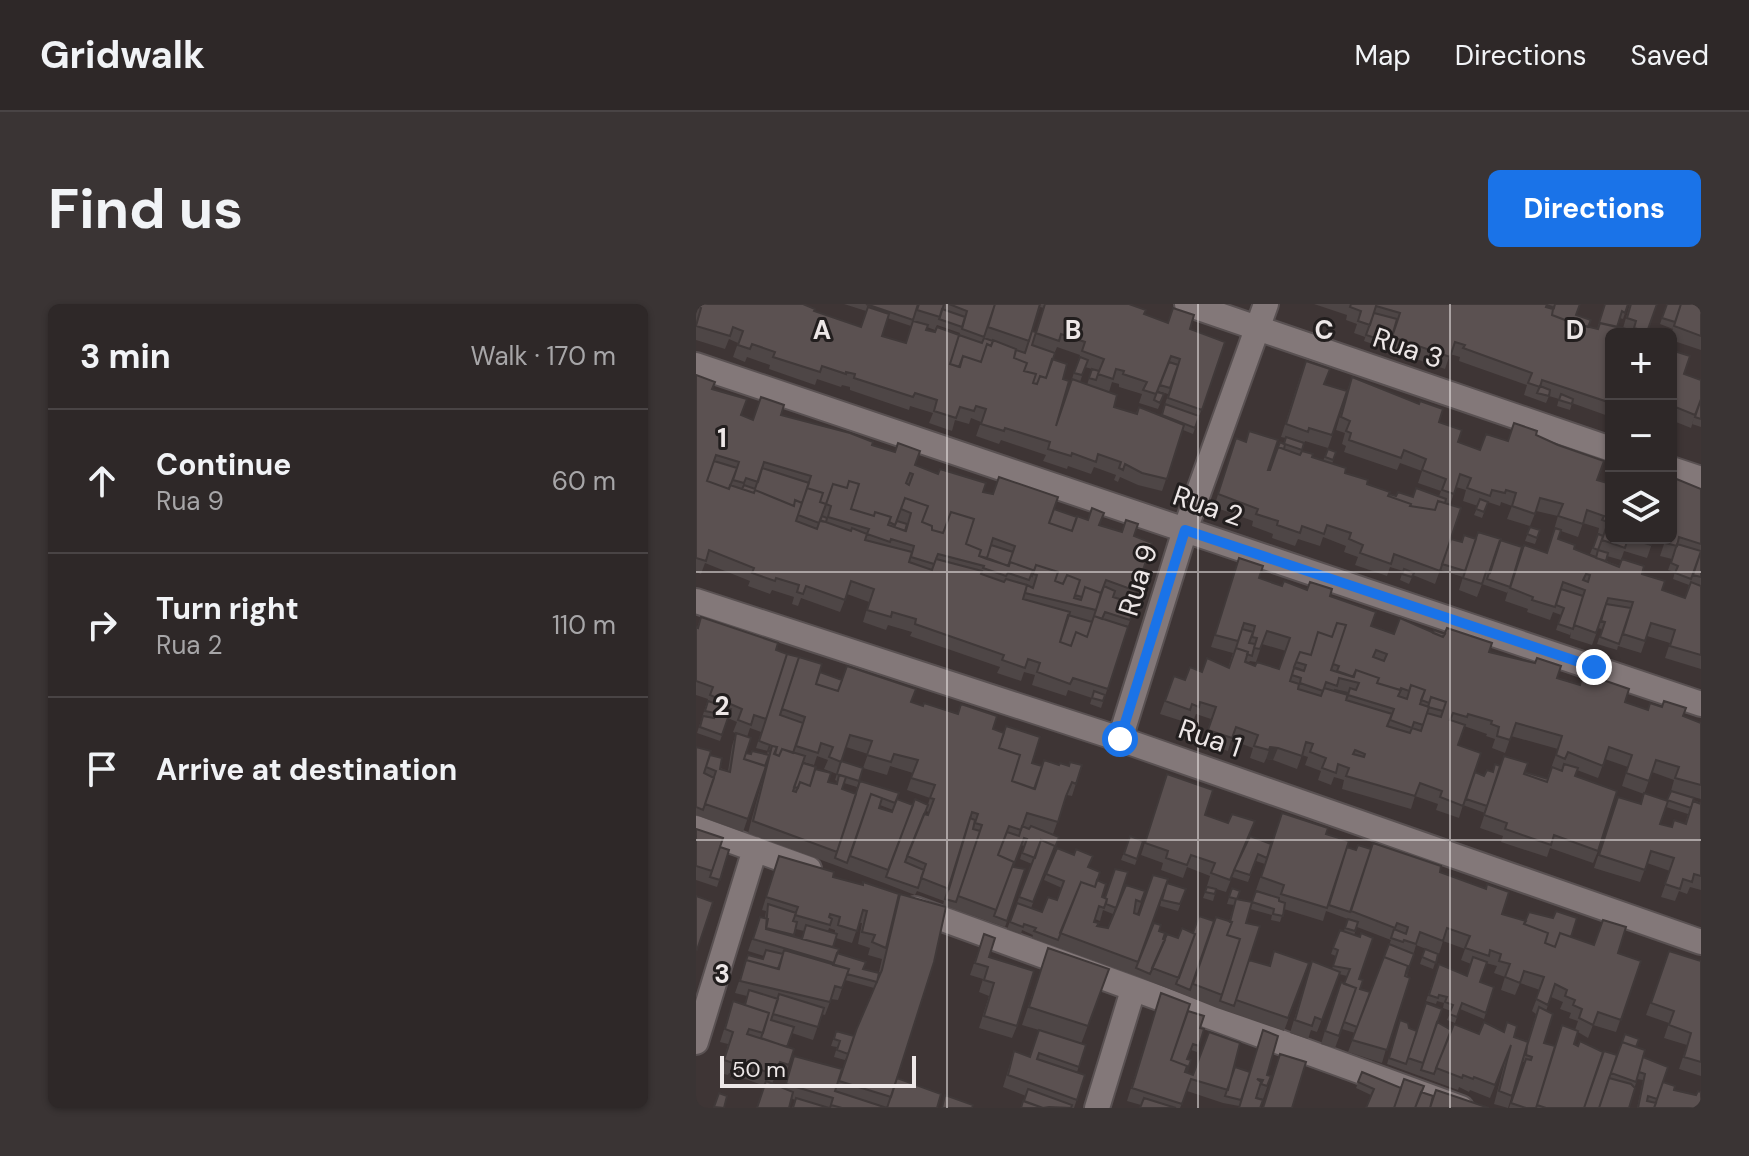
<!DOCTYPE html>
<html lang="en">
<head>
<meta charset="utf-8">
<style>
  body { margin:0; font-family:"DM Sans",sans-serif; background:#3a3434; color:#f1f3f6 }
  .controls { position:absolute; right:24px; top:24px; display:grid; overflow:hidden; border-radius:12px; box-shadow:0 2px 6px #0004 }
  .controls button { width:72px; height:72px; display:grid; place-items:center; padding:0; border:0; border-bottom:2px solid #494445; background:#2e2828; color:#f1f3f6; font:40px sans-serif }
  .scale { position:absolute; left:24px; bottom:20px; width:196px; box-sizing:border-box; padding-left:8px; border:4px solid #ede7e7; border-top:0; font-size:22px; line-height:28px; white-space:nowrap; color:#ede7e7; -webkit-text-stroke:6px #221e1e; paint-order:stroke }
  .stop { position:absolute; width:24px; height:24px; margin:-18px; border:6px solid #1a73e8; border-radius:50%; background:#fff }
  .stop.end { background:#1a73e8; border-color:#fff; box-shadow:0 2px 8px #0008 }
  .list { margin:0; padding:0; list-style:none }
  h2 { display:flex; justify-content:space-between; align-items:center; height:104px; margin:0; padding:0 32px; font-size:34px }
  h2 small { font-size:26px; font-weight:400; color:#a7a6a8 }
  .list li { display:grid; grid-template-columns:52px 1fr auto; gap:24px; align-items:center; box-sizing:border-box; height:144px; padding:0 32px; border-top:2px solid #494445 }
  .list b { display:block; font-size:30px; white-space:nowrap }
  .list p { margin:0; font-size:26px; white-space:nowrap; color:#a7a6a8 }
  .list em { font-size:26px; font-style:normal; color:#a7a6a8 }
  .icon { flex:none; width:44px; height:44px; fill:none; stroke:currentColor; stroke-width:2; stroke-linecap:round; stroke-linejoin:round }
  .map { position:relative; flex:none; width:1005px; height:804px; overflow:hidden; border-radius:12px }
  header { display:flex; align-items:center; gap:48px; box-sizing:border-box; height:112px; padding:0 40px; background:#2e2828; border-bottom:2px solid #494445 }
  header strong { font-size:38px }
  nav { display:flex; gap:44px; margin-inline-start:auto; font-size:28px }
  .intro { display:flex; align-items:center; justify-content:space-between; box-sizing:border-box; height:192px; padding:0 48px }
  h1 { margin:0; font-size:56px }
  .button { padding:20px 36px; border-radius:12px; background:#1a73e8; color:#fff; font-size:28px; font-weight:700 }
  main { display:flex; gap:48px; padding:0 48px }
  aside { flex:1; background:#2e2828; border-radius:12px; box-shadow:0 2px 6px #0004 }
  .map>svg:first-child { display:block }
</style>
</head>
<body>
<header>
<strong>Gridwalk</strong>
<nav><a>Map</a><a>Directions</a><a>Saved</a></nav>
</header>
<div class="intro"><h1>Find us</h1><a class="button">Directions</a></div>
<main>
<aside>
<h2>3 min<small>Walk · 170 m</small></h2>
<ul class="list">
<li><svg class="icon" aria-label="ahead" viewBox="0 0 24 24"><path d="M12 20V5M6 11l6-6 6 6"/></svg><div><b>Continue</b><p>Rua 9</p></div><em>60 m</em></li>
<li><svg class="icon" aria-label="right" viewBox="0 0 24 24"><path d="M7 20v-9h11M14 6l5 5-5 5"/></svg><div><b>Turn right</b><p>Rua 2</p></div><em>110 m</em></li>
<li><svg class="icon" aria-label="arrive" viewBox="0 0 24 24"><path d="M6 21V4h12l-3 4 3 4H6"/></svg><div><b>Arrive at destination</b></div></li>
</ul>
</aside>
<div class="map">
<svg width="1005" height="804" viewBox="0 0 1005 804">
  <rect width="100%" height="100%" fill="#3e3535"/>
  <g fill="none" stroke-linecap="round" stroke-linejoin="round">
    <g stroke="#595152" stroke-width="28">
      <path id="minor" d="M 491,0 L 915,145
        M 0,61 L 1005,400
        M 975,165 L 1005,175
        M 0,297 L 424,435 L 1005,638
        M 424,435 L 489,226 L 570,0
        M 0,524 L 113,565
        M 219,605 L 765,804
        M 0,738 L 59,545
        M 401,804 L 437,686"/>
    </g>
    <use href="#minor" stroke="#837879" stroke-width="24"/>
  </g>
  <path fill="#4e4646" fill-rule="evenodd" d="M 0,0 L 107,0 L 119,5 L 118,7 L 165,23 L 170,7 L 148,0 L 433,0 L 450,6 L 448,10 L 472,19 L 477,4 L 498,11 L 494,25 L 529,38 L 497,130 L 487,126 L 466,187 L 442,181 L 424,173 L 422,178 L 418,176 L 420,171 L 398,163 L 395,170 L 372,162 L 371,165 L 347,157 L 350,151 L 305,136 L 303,140 L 280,132 L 285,118 L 275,114 L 273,120 L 259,116 L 256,127 L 233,119 L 237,109 L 214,102 L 213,106 L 154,86 L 154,83 L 146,81 L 145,83 L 121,75 L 119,81 L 73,65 L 74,61 L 51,53 L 49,58 L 37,53 L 42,39 L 33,35 L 29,45 L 0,36 ZM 344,3 L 348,4 L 340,28 L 336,27 ZM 191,14 L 215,22 L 217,18 L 210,39 L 186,32 ZM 241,21 L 264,29 L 263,31 L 241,23 L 239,28 L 230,26 L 231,23 L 239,26 ZM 361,43 L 384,51 L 361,119 L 373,77 L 367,75 L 371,60 L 356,55 ZM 389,63 L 396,65 L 391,81 L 382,77 L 384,78 ZM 400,75 L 398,83 L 413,88 L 416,78 L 423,80 L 423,83 L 446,90 L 443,99 L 462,105 L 468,90 L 462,88 L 463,83 L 462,87 L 472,90 L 474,85 L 465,112 L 443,103 L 440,109 L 418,103 L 421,91 L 395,82 L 398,83 Z
    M 618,0 L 884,0 L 880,11 L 892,23 L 901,25 L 909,0 L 932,0 L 927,15 L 924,14 L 921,23 L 927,24 L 934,0 L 961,0 L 951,30 L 915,30 L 915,113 L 876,99 L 874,106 L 861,102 L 863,95 L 853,92 L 850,99 L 828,91 L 831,81 L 763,57 L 764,53 L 754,50 L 749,65 L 668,37 L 670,31 L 669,33 L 658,29 L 661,20 L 650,16 L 651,11 Z
    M 971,0 L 1005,0 L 1005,46 L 975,36 L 977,23 L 977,25 L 964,20 Z
    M 975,46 L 988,70 L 1005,76 L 1005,123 L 996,120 L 998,114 L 995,124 L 975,116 Z
    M 605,70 L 628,80 L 651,87 L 656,73 L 743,118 L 762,138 L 784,146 L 812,137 L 840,131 L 901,176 L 915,234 L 975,234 L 1005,185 L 1005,365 L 969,354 L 974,339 L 951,332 L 945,349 L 922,342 L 921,346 L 901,340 L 906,325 L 902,324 L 906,314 L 896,341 L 874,334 L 875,328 L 874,331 L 860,326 L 865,311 L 857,308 L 854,316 L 831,308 L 832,305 L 809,297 L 812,287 L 812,289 L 786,280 L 781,293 L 763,286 L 767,273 L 744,266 L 739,280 L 717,271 L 713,280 L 704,276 L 707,267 L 694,263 L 691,272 L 659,261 L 662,253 L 648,248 L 650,242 L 627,233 L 624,242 L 602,235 L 599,242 L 576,234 L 577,230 L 556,222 L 557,217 L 518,203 L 536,147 L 574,166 L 588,140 L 590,134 L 585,133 ZM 650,91 L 640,126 L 649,129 L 646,140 L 650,142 L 648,148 L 701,166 L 704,159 L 726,167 L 722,179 L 745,187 L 743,192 L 717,193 L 700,192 L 693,190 L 649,169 L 636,160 L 640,148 L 632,145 L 627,157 L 604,151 L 609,137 L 632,144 ZM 760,183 L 770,186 L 767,197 L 782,202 L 778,211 L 786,214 L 792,198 L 804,202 L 805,198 L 816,202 L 811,215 L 834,222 L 840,207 L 862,212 L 851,249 L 841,245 L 815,279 L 780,235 L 768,231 L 765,238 L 755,235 L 754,201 ZM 887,219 L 903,224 L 902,229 L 907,231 L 902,230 L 894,250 L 900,252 L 900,254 L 878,245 L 862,235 L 865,227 L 882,233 ZM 958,234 L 969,237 L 964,252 L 976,255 L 972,266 L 979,268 L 977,275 L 993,281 L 989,294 L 966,286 L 946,270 L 910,257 L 911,252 L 925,256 L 928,247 L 951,254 Z
    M 0,71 L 46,111 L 57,116 L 85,111 L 176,141 L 219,161 L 287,188 L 358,205 L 456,239 L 436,299 L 440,300 L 432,322 L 406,315 L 432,323 L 405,404 L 394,400 L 396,394 L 372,386 L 370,392 L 336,381 L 339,371 L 328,368 L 325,377 L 301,369 L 304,363 L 214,332 L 216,328 L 192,321 L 190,326 L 167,318 L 173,298 L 151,290 L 144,308 L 105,294 L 102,302 L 96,300 L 98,293 L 76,286 L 74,290 L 52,282 L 54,277 L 9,259 L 5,270 L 0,268 Z
    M 834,223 L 844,226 L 839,240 L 829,237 Z
    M 543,254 L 563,274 L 586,282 L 634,292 L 675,322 L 698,330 L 737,329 L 929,398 L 952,406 L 987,412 L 1005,419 L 1005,495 L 975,487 L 978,476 L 956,468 L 948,490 L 926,482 L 932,463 L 909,455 L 902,474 L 881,466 L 879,472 L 902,547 L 897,559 L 854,544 L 851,553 L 805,538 L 807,532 L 784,524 L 789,509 L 767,501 L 763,514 L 740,506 L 742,500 L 719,492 L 715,505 L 646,485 L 648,476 L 638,473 L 635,481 L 622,476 L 625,467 L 609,461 L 612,453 L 606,451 L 601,465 L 577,456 L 570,455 L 568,459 L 554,454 L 557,444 L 535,436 L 532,447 L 508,439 L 515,415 L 500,410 L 498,415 L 491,413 L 489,418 L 464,410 L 478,372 L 489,376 L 506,368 L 532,364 L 537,349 L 515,343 ZM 566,340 L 590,347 L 583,365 L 559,362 L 549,358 L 549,357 L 553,358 L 554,357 L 560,358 ZM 768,422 L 791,430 L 790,432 L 799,435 L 796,444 L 809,449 L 815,432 L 862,445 L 851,475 L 829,468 L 797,468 L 788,472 L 779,468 L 762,441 Z
    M 5,313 L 80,346 L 124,368 L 297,425 L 336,459 L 346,462 L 363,461 L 386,461 L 376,492 L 371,491 L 368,499 L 357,530 L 363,533 L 335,604 L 346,608 L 361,596 L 366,584 L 348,576 L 361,544 L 392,564 L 401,576 L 406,593 L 409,594 L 432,568 L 417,610 L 407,606 L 404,617 L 399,615 L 398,618 L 401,622 L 412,624 L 449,587 L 441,610 L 443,611 L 471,579 L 490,585 L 482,607 L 464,602 L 467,589 L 440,664 L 463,627 L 467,635 L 469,636 L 497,629 L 518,617 L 533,618 L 538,601 L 531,600 L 536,584 L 541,595 L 556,598 L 583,594 L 560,586 L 569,560 L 560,557 L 552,578 L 536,573 L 530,588 L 511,582 L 514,572 L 491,563 L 487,574 L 465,566 L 467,559 L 445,551 L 471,470 L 509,511 L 547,547 L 575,540 L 630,530 L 651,543 L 744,568 L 806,610 L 945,657 L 920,728 L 897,721 L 892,734 L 882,728 L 878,740 L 921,751 L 940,743 L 947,753 L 965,785 L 978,786 L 1005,804 L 941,804 L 947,776 L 941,775 L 933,804 L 813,804 L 829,758 L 827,758 L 828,752 L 812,804 L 798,800 L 810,754 L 794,794 L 774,786 L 773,788 L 763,783 L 762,786 L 691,760 L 704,716 L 713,724 L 721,727 L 741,718 L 755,726 L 818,733 L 832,737 L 840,710 L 836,707 L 844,686 L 824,679 L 819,691 L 805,686 L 809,673 L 798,669 L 801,662 L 790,659 L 784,678 L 798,683 L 788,715 L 764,705 L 759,719 L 751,716 L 755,707 L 747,704 L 748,699 L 741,697 L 740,700 L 730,697 L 743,660 L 771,672 L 775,660 L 765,656 L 769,645 L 747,637 L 743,650 L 720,641 L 686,759 L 652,748 L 664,716 L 659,729 L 646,725 L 639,744 L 625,740 L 640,691 L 648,680 L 651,672 L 643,670 L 621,728 L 615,726 L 612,735 L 594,729 L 616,657 L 636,665 L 640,652 L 635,650 L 644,626 L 648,627 L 652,615 L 630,607 L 627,617 L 588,605 L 584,618 L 575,616 L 576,611 L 554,605 L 550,619 L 550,664 L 573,662 L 578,647 L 613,659 L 588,727 L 521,704 L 438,671 L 336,634 L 337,631 L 326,626 L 325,630 L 311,625 L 336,560 L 324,555 L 328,542 L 325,541 L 317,563 L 329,565 L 309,623 L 247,601 L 248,597 L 221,587 L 219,591 L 188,579 L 189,577 L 188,579 L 52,529 L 72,455 L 47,528 L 0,511 L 0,443 L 11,459 L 32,467 L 36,442 L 40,429 L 37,428 L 41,418 L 32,414 L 24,437 L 1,429 L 12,395 L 0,391 L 0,323 L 1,324 ZM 54,424 L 65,428 L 66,425 L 60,444 L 72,447 L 71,450 L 50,451 L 51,433 ZM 150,443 L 172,450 L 167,464 L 191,471 L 194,462 L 217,469 L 211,486 L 234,494 L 230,507 L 233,508 L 232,511 L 201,495 L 160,490 L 146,485 L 148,479 L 161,483 L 167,464 L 146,457 ZM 121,452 L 132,456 L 128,465 L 141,470 L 139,476 L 141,477 L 140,480 L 132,478 L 118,469 L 107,458 L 118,461 ZM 184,501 L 197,506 L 196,508 L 183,504 ZM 661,623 L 695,636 L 674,688 L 664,685 L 658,631 ZM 855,693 L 867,698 L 864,705 L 875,709 L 873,714 L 882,717 L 879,726 L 859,742 L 848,739 L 850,707 Z
    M 975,487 L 1005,499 L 1005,586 L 994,583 L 991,590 L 983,587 L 979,597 L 965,593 L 974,567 L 951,559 L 944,578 L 898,564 L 922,493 L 944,500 L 971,497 ZM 970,503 L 992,510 L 989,520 L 975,523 L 964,520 Z
    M 0,525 L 24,543 L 33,546 L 21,583 L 0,576 Z
    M 434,532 L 447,537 L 439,561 L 425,556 Z
    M 83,552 L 201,600 L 204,590 L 200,778 L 241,804 L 96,804 L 99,796 L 69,782 L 33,769 L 32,771 L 24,769 L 32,740 L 24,738 L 33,710 L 37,697 L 48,701 L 51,692 L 39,689 L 52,651 L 67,655 L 68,652 L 52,647 L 64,613 L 69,614 L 70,607 L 66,606 ZM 163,619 L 166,619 L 162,640 L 174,644 L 172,651 L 186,655 L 183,668 L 167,665 L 141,649 L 137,643 L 140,634 L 156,639 ZM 133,624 L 139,626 L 139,629 L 132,627 ZM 100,625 L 108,627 L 106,635 L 98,632 ZM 149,676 L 178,684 L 158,732 L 140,727 L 135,742 L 141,743 L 138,753 L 149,756 L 152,750 L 140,783 L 98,752 L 88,785 L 76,780 L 80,770 L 89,773 L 98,745 L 91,743 L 96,729 L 117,736 L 126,710 L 129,711 L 135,695 L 142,696 Z
    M 511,583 L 519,590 L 517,597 L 507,594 Z
    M 288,630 L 293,653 L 321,722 L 316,734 L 283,724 L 293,692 L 283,688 L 287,675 L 274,671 Z
    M 352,644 L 413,665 L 385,740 L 390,741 L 381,768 L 389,771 L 378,804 L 325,804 L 330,792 L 307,783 L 318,747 L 333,753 L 343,726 L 326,721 Z
    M 729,645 L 742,650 L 737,665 L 724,660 Z
    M 973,647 L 1005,657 L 1005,772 L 983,765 L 991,741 L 968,734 L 973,719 L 950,711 Z
    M 465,689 L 492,707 L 504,724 L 508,725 L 501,748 L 495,746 L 491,755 L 490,769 L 497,771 L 533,781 L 554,768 L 567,726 L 571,771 L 575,772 L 567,795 L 560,793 L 543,802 L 527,799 L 527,797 L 527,799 L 491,787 L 484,804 L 444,804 L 445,801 L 431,797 Z
    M 666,768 L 705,784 L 725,788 L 737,792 L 675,791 L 660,784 Z"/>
  <path fill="#403939" d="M 574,443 L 582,444 L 577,456 L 570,455 Z"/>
  <path fill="#5b5151" stroke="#403939" stroke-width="2" fill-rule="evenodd" d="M 0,0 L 107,0 L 119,5 L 118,7 L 165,23 L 172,3 L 193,10 L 186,32 L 210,39 L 217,17 L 232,21 L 230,26 L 239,28 L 241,23 L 263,31 L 254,60 L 264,63 L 267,52 L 285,58 L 291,40 L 295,42 L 297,36 L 320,45 L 318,54 L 331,59 L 328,67 L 340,70 L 337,79 L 341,80 L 344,72 L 350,74 L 356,55 L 371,60 L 367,75 L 373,77 L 360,122 L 376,75 L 421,91 L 418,103 L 441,110 L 443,103 L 488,121 L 471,175 L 446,169 L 429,160 L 427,166 L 423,164 L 425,158 L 402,150 L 400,158 L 376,149 L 375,152 L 352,145 L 354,138 L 309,124 L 308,127 L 285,120 L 290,105 L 280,102 L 278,107 L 264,103 L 260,114 L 238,107 L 241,96 L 219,89 L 217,93 L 158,74 L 159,70 L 150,68 L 150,70 L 126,62 L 124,68 L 77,53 L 79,48 L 56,40 L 54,45 L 42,41 L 47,27 L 37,23 L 34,32 L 0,22 L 5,4 L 0,2 Z
    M 170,0 L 222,0 L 217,16 Z
    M 223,0 L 248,0 L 244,13 L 221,6 Z
    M 253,0 L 299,0 L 288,33 L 266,25 L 271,7 Z
    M 299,0 L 344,0 L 333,37 L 292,23 Z
    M 349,0 L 433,0 L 450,6 L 448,10 L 472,19 L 477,4 L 498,11 L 494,25 L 529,38 L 506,106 L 472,94 L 484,55 L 475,52 L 460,90 L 447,86 L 451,78 L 427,70 L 428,67 L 420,65 L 417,75 L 402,70 L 408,55 L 386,47 L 389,38 L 365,30 L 363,37 L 340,29 Z
    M 655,0 L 851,0 L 850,3 L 857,5 L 856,11 L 877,19 L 902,25 L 904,19 L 927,24 L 944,30 L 915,30 L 915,99 L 846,76 L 844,83 L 832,79 L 836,69 L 767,44 L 769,41 L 759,38 L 754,53 L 696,33 L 704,9 L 680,2 L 674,21 L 662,17 L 665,7 L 654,3 Z
    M 859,0 L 884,0 L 880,11 L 895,16 L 892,23 L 877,19 L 856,11 L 857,5 L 850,3 L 851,1 L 858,4 Z
    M 909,0 L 932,0 L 929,9 L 926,7 L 921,23 L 903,19 Z
    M 935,0 L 961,0 L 951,28 L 938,24 L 940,17 L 931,14 Z
    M 971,0 L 985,0 L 979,18 L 966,14 Z
    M 985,0 L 1005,0 L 1005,32 L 978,22 Z
    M 246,5 L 269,13 L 266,23 L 243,15 Z
    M 678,9 L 701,15 L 694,39 L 670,31 Z
    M 336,27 L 340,28 L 336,41 L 359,49 L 350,74 L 344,72 L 341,80 L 337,79 L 340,70 L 328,67 L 331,59 L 318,54 L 320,46 L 329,49 Z
    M 263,31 L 286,39 L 288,34 L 297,37 L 295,42 L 291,40 L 285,58 L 267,52 L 263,63 L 254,60 Z
    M 975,46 L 994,52 L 988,70 L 1005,76 L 1005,95 L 999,111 L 977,102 L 975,107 Z
    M 384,53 L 392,56 L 386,71 L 378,69 Z
    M 610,57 L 634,65 L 628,80 L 651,87 L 636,131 L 613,124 L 612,128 L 590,120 Z
    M 473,58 L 482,61 L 474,84 L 464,81 Z
    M 396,65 L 403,67 L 400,76 L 393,74 Z
    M 0,71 L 19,78 L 16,85 L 51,95 L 45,111 L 57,116 L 65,93 L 88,101 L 85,111 L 154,129 L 177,138 L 176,141 L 199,148 L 202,139 L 224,147 L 219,161 L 242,170 L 244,165 L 290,179 L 287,188 L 297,190 L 303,173 L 362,193 L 353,219 L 376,227 L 381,212 L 392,216 L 396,204 L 408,209 L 403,221 L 426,228 L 430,216 L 442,220 L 438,232 L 456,239 L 440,287 L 410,276 L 405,289 L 389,283 L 386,293 L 379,291 L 384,276 L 371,271 L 367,280 L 359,277 L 362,268 L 340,261 L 336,272 L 335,271 L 337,266 L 314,258 L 312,262 L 319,242 L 297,234 L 291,254 L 283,252 L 285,246 L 270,240 L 278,215 L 255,208 L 247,229 L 236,226 L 236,222 L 226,218 L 232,202 L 209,194 L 199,221 L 193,218 L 195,213 L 179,208 L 178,212 L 155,205 L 163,180 L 153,177 L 151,184 L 137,180 L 128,206 L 130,200 L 124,198 L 127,189 L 111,184 L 109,190 L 115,172 L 68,158 L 62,178 L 50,174 L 48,179 L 37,176 L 43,158 L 20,151 L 11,177 L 33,185 L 34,181 L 58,189 L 59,186 L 98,202 L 99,196 L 106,199 L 100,217 L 121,225 L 124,216 L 155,227 L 156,224 L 171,230 L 169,236 L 216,248 L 213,258 L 236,266 L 240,255 L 286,267 L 285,270 L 308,278 L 310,275 L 331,281 L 327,295 L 374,308 L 364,338 L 375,342 L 380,328 L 391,333 L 398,312 L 432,323 L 412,385 L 377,374 L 374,380 L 341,368 L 344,359 L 332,355 L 329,364 L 306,356 L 308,351 L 219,320 L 220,315 L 196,308 L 195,313 L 171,306 L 178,285 L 155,277 L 149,296 L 110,282 L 107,290 L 101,288 L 103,281 L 80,274 L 79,277 L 56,269 L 58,264 L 13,246 L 10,257 L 0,254 ZM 214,169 L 217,170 L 213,181 L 210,179 Z
    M 656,73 L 723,100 L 724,97 L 747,105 L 743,118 L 766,126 L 762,138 L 784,146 L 790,130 L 812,137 L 818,119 L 841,127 L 840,131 L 862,141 L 908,157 L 901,176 L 915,180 L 915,234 L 958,234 L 955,241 L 932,234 L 929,244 L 906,236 L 912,218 L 906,216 L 908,212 L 891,206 L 887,220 L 862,212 L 867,200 L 844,194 L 839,210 L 816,202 L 820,189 L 810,186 L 809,189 L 796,186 L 794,192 L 771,184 L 775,174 L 764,170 L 758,190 L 746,186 L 750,175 L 726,166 L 730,155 L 708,146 L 705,154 L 653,136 L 655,129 L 650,127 L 654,117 L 645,113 Z
    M 844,82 L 854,86 L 853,92 L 841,89 Z
    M 461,88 L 468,90 L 464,99 L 458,96 Z
    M 865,90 L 877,95 L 876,100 L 863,96 Z
    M 1005,95 L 1005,115 L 999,113 Z
    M 469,100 L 503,112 L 499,124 L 466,111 Z
    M 553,127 L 582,136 L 572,166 L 574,166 L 582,143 L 604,151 L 606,147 L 617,150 L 616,153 L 650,164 L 649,169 L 672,176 L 671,180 L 694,188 L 692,192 L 715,200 L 714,202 L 739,206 L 742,197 L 765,204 L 744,267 L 698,250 L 695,260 L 664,249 L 667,241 L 653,235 L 655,229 L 631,221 L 628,230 L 606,222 L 604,229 L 581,221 L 582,217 L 560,210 L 562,205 L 522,190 L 540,134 L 550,138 Z
    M 590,133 L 608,139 L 606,146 L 589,140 L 588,145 L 582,143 L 580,149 L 584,138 L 588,140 Z
    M 632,145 L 640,148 L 637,156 L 629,153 Z
    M 18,157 L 41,164 L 33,185 L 11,177 Z
    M 66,164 L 113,179 L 106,199 L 99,196 L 98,202 L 59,186 L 58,189 L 46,185 L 48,181 L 59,185 Z
    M 978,174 L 1005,185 L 1005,240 L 983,233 L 981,242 L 969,239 L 971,234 L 975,234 L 975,181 L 976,181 Z
    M 153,177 L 163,180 L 155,205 L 178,212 L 179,208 L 195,213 L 192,221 L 210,227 L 215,209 L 205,205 L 209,194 L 232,202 L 226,218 L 236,222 L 236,226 L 247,229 L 255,208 L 278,215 L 270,240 L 285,246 L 283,252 L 291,255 L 313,262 L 314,258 L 337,266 L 333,276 L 312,269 L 310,272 L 287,264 L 288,262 L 242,250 L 238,260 L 215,253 L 218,242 L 195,235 L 194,238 L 171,230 L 173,225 L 132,213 L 135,202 L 130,200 L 137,180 L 151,184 Z
    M 111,184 L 127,189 L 124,198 L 130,200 L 123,219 L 102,211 Z
    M 720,184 L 750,195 L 749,199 L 742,197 L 739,206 L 714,202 L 715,200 L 692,192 L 693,190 L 700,192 L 702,188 L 717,193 Z
    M 784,195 L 792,198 L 788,208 L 780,205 Z
    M 358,205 L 381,213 L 376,227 L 353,219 Z
    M 126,212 L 131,214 L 130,218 L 124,217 Z
    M 201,217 L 211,220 L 209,227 L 198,223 Z
    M 834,223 L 844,226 L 841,234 L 831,230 Z
    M 859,224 L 865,226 L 862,235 L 879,241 L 878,245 L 923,263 L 926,255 L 948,262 L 946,270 L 969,277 L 966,286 L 989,294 L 995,278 L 1005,282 L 1005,351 L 974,342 L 979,326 L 955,319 L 949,337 L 927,330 L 937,298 L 912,294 L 900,329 L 878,321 L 889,286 L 867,278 L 859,303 L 836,296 L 837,293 L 814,284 L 828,241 L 851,249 ZM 890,270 L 894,271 L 892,278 L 887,276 Z
    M 782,228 L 805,235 L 794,269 L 790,268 L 786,280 L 767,274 Z
    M 902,230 L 907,232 L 902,246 L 897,244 Z
    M 768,231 L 780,235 L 769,267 L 746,260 L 755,235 L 766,238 Z
    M 804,236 L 826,243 L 814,283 L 791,275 Z
    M 981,240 L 1005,247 L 995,275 L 979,269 L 982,262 L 975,259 Z
    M 295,241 L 317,248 L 312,262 L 291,254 Z
    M 902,246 L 912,249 L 910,257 L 900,254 Z
    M 1005,247 L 1005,273 L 997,271 Z
    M 543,254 L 567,262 L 563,274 L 586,282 L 588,277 L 611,286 L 614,278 L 636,285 L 634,292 L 680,308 L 675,322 L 698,330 L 704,314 L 747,333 L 751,324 L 796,339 L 793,348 L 839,359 L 841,354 L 865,362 L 861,374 L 884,381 L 887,369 L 933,385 L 929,398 L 952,406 L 954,399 L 966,403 L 968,397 L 990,404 L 987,412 L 1005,419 L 1005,481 L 979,474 L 983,463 L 960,456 L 953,477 L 930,469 L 936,451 L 913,443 L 907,462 L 872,448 L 869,455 L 860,451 L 866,432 L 820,419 L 814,436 L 801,432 L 803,423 L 795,420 L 796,417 L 772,410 L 771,413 L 757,409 L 754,416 L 769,421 L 762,441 L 785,449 L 767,502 L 744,493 L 746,487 L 724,479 L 719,492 L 650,472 L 653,464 L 642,460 L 640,469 L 626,464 L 630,454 L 614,448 L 617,440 L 610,438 L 606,452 L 582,444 L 574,443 L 573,446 L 558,442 L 562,431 L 540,423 L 536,434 L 512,426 L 520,403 L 504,398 L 503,403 L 496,400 L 494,406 L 469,397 L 478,372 L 489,376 L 494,363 L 506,368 L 511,354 L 533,364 L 540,344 L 552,348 L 549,358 L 559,362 L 561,358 L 583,365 L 594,334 L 571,327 L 564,345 L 558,344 L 561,334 L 556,333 L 559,322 L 548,319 L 542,337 L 519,331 ZM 641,319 L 650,321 L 637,360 L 643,362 L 641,367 L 658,373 L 660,366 L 683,374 L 681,379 L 704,386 L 705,384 L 713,387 L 715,381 L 729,386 L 725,396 L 733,399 L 735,393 L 750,398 L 745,413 L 731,409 L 725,427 L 716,424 L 714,429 L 691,422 L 696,410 L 650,396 L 652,391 L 628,384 L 625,392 L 602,385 L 603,380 L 594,377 L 598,364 L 608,367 L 598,363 L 604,348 L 615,351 L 622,328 L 636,333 ZM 680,346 L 691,350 L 688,357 L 677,353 ZM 659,446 L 669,450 L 668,453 L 657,450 Z
    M 340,261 L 362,268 L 359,277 L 367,280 L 371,271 L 384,276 L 378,294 L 385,296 L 389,283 L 405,289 L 400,306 L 329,289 L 331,281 L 337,284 L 341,271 L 337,270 Z
    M 708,265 L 718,269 L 716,273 L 706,270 Z
    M 408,282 L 419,287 L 417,293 L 440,300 L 434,316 L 409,308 L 406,315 L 398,312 Z
    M 865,285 L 887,292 L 877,325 L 862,320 L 868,304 L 860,301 Z
    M 910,300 L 935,304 L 923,340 L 904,333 L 909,318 L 905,317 Z
    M 372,311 L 396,318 L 391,333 L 380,328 L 375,342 L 364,338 Z
    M 5,313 L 82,339 L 80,346 L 91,350 L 70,415 L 58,411 L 55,421 L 42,416 L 46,405 L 14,391 L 17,383 L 0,377 L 0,323 L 2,324 Z
    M 641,319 L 650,321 L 635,366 L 657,373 L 660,366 L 683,374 L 681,379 L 705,386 L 702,392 L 711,395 L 715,381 L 729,386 L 724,400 L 733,403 L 727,421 L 718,418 L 716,424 L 694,416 L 698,405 L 652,391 L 654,384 L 660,386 L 663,379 L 643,374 L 641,382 L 630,378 L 627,387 L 604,379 L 605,374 L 596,371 L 598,364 L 608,367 L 610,361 L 600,358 L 604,348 L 615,351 L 622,328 L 636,333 Z
    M 546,325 L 557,328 L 553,339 L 559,340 L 556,352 L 551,350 L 552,348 L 540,344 Z
    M 738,326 L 749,330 L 747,333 L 737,329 Z
    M 91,350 L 103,353 L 84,411 L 107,419 L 97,449 L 86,445 L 83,452 L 79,450 L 81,443 L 76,442 L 74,448 L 72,447 L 74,441 L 63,437 Z
    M 103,353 L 126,360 L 120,380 L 142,387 L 151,362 L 220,385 L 215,398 L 227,402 L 228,399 L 262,410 L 265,400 L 301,412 L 297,425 L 308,429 L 303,444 L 324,451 L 316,477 L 339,485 L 348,456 L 363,461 L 364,459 L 373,462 L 374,458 L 386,461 L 380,480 L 376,478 L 370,492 L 362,518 L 331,509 L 325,526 L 313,522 L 302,551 L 318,558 L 300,606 L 262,592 L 286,521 L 279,519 L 282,510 L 276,508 L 253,585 L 225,574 L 230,560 L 211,552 L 228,510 L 232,511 L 238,495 L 234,494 L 239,481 L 215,474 L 222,456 L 198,450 L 195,458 L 171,451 L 176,437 L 154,431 L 145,458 L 133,453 L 137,443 L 125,439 L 122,449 L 100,442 L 109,413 L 86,405 Z
    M 124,368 L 146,376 L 142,387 L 120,380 Z
    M 639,386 L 652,389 L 650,396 L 652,391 L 639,387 Z
    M 398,387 L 409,391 L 407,397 L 396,394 Z
    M 735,393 L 750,398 L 747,407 L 732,403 Z
    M 12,397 L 35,405 L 26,431 L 4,423 L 7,412 L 18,414 L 19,409 L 9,407 Z
    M 310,422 L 344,433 L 336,459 L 346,462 L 338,485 L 316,477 L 324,451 L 303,444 Z
    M 40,429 L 55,434 L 48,455 L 70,462 L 52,515 L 9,500 L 20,467 L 10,463 L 14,451 L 26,454 L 24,465 L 34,468 Z
    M 76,442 L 81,443 L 78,450 L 83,452 L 86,445 L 109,452 L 97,487 L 100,488 L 104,478 L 114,482 L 119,465 L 135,469 L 132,478 L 141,480 L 143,471 L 150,473 L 146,485 L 160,490 L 141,548 L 57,517 Z
    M 0,443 L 15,447 L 8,469 L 18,474 L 7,506 L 0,503 Z
    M 56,447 L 73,451 L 69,462 L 48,455 L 50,449 L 55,450 Z
    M 808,452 L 832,459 L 828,470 L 851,478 L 856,463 L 866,467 L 868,460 L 882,464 L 879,472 L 921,487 L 902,547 L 858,531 L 855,541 L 809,525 L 811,519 L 788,511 Z
    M 145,457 L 167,464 L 163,477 L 141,470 Z
    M 107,459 L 120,463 L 114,482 L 104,478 L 102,484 L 98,483 Z
    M 799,460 L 804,462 L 791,502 L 770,495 L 779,468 L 788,472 L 791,466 L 797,468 Z
    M 829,468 L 852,475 L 851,478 L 828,470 Z
    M 471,470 L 517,486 L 509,511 L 532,519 L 536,510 L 559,517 L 534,576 L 515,569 L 519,559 L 495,551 L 491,561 L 470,554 L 472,547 L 449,539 Z
    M 164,477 L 203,489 L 199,499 L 175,490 L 151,559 L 139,554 Z
    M 975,487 L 998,494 L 997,497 L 1005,500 L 997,497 L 995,504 L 971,496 Z
    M 948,489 L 972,497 L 964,520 L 976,523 L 978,516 L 990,520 L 997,497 L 1005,500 L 1005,572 L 998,570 L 996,578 L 987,575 L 984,585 L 969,580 L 978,554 L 955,547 L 949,566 L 903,551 L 922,493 L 945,500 Z
    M 175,490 L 186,494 L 183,504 L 196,508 L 201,495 L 217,501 L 192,566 L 154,552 Z
    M 219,495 L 232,501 L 209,558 L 228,566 L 222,584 L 190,573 Z
    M 586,509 L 632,524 L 630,530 L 653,537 L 631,604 L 585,590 L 588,581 L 565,573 Z
    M 274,514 L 279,516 L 277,525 L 284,527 L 260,598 L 249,595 Z
    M 326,522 L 333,525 L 335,522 L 363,533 L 358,546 L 359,542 L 345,536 L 339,554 L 326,549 L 331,535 L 328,534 L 317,563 L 329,565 L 311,617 L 298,612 L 318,558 L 302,551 L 311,528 L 323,532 Z
    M 0,525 L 27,534 L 16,567 L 0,562 Z
    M 434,532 L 447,537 L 441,555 L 428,550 Z
    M 554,532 L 575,540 L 571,554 L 562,550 L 554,571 L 538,566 Z
    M 345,536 L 359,542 L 337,598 L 323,593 Z
    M 677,539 L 745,562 L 744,568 L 790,585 L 791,580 L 813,588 L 806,610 L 830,617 L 828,620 L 852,629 L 849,639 L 859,643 L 864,629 L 898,641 L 907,616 L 930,623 L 922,649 L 945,657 L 925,716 L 902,708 L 897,721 L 883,714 L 886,705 L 877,701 L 879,696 L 869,692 L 871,686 L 859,680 L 852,701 L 840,695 L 848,673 L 828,667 L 824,679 L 809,673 L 814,660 L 803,657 L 805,650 L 794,646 L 793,652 L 769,644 L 774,632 L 751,624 L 747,637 L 724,628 L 720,640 L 708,636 L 707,638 L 695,634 L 698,625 L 710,630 L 712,623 L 701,619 L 699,624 L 655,607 Z
    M 662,541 L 675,545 L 654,608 L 633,601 L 651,543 L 660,546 Z
    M 24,543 L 33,546 L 24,576 L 14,573 Z
    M 361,544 L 378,551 L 380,545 L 397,552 L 392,563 L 404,568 L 399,583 L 385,578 L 362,636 L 338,627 L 340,624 L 328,620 L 327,623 L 314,618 L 321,599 L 346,608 L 352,593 L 361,596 L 368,577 L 350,570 Z
    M 83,552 L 138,568 L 137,573 L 167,581 L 167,578 L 203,590 L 190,644 L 176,638 L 179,631 L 166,628 L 171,607 L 167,606 L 161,627 L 142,621 L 144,613 L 134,610 L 133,613 L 136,615 L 134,621 L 99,611 L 102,603 L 70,593 Z
    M 419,565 L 432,568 L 420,604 L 410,600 L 411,595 L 409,594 Z
    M 457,571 L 472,575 L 442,658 L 364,629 L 385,578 L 399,583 L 401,576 L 410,580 L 406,593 L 411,595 L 408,604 L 403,602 L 398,618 L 403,619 L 401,622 L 412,624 L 430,581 L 449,587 L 445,598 L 440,596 L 438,609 L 443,611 Z
    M 471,579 L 490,585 L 484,600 L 466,596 Z
    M 511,583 L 520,585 L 519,590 L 509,588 Z
    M 536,584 L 544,587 L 541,595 L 533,593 Z
    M 560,587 L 583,594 L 583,597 L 589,599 L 587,612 L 577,610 L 578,605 L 556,598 Z
    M 204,590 L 250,603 L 238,658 L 195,793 L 143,777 L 161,724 L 186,666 Z
    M 0,592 L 17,598 L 1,646 L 0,645 Z
    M 540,595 L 556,598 L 550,619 L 564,622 L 538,702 L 524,697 L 544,635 L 531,631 L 536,618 L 534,618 Z
    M 72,600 L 100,609 L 97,617 L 101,618 L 98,631 L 70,624 Z
    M 860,607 L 881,614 L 875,633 L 864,629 L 859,643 L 849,639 L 852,629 L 828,620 L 833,608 L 857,614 Z
    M 503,612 L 518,617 L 494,686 L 480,680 L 499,630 L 497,629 Z
    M 64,613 L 72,615 L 70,625 L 143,645 L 138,659 L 57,635 Z
    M 520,613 L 536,618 L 531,631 L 544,635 L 526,691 L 497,680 Z
    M 652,615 L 662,618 L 659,627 L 649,624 Z
    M 458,619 L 465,621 L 463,627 L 469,629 L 467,635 L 469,636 L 454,670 L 440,664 Z
    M 110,621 L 141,630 L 137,643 L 106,635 Z
    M 486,624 L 499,630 L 483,674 L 456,664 L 471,630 L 482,634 Z
    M 644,626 L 664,633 L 665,629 L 677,634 L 663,675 L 667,676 L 664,685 L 674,688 L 661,723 L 648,718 L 660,684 L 648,680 L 654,665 L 637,662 L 642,646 L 637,644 Z
    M 288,630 L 299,634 L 293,653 L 338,667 L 321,722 L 288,712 L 298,679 L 288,676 L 292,663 L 279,659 Z
    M 693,640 L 718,650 L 711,669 L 710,668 L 712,662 L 688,653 Z
    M 352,644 L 413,665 L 392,722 L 333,703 Z
    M 729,645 L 742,650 L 740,659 L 726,653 Z
    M 70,646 L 87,650 L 82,665 L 50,656 L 48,662 L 52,651 L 67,655 Z
    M 88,646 L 153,665 L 146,684 L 139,682 L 134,698 L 44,677 L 50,656 L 83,665 Z
    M 578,647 L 613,659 L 592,714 L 540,696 L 553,656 L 574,662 Z
    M 973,647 L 1005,657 L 1005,758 L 988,753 L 995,729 L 973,721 L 978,707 L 955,699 Z
    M 141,649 L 170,658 L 167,665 L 183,669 L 181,678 L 151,670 L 153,665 L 137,661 Z
    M 688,653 L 712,662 L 709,672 L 714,674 L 691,746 L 656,736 Z
    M 777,653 L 791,658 L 784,678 L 798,683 L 790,709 L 766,699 L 761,713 L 753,710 L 757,701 L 749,698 L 751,693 L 743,691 L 742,694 L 733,691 L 743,660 L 771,672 Z
    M 616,657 L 644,668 L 626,716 L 619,713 L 616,722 L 599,716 Z
    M 645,678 L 660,684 L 643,732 L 629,727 Z
    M 53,686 L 82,695 L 75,716 L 98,723 L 91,743 L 65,734 L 73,709 L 49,701 Z
    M 465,689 L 494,700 L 475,756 L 491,762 L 489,768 L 497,771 L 513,728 L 544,739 L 532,786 L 495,775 L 486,800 L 436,784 Z
    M 83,690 L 128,704 L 122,723 L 77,710 Z
    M 37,697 L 73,709 L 67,729 L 53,725 L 51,730 L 98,745 L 93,761 L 84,758 L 79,771 L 38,756 L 37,759 L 28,756 L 37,728 L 29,725 Z
    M 730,699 L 746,705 L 727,759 L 712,754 Z
    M 843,703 L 857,710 L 848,739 L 859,742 L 840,804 L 830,804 L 815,799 L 830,755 L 835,756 L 836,753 L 830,751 L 831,742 Z
    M 492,707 L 508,712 L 504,724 L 508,725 L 503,742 L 497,740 L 491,755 L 495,756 L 491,768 L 489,768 L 491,762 L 475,756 Z
    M 704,716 L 712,719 L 713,724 L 721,727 L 710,760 L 693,754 Z
    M 741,718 L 755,726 L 738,770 L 725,766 Z
    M 788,718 L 808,728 L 811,718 L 821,722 L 818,733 L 832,738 L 816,792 L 803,787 L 815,741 L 799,781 L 778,773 L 777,775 L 767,771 L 766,774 L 740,764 L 758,720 L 783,730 Z
    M 866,721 L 882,727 L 878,740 L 882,742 L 884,737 L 907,748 L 888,804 L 850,804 L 841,801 Z
    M 343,726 L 390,741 L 383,763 L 343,749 L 341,755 L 389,771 L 381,796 L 312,771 L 318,747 L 334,753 Z
    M 567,726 L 582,732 L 571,771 L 575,772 L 571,782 L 565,780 L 567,776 L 561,775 L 565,778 L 560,794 L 567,796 L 564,804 L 543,804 Z
    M 140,727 L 158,732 L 152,750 L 141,746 L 144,737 L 138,735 Z
    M 929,730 L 943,735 L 940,743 L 926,738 L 924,744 Z
    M 926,738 L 949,746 L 940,778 L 915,769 Z
    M 908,747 L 921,751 L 903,804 L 888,804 Z
    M 584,750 L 610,758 L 596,804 L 567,804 Z
    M 98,752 L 146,765 L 139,787 L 191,804 L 201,774 L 245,790 L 241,804 L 146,804 L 135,801 L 134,804 L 137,794 L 90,780 Z
    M 947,753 L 972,763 L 961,795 L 952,792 L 951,797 L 960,799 L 958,804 L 942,804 L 949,770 L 943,768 Z
    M 539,763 L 554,768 L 545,796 L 529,792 Z
    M 666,768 L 705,784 L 698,804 L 670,804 L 678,785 L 662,778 Z
    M 913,774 L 935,780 L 939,784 L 933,804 L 903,804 Z
    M 708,775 L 728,782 L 719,804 L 698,804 Z
    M 70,777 L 97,788 L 93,804 L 61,804 Z
    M 967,778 L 979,782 L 978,786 L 1000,791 L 1002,787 L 1005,788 L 1005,804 L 958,804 Z
    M 332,785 L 376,801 L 375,804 L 353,803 L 347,804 L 328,797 Z
    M 740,786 L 793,804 L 734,804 Z
    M 725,788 L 737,792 L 734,804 L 719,804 Z
    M 23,789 L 31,792 L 28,804 L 18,803 Z
    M 249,791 L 277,801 L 276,804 L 246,804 Z
    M 100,794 L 133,804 L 97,804 Z
    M 448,794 L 480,804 L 444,804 Z
    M 327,797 L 347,804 L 325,804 Z"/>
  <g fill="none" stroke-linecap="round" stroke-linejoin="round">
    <path stroke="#1a73e8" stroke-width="10" d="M 424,435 L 489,226 L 898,363"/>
  </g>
  <path fill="none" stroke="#ede7e7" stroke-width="2" stroke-opacity="0.55" d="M 251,0 L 251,804M 502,0 L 502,804M 754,0 L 754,804M 0,268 L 1005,268M 0,536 L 1005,536"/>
  <g text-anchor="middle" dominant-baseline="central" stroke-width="6" stroke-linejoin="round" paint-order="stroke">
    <g font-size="28" fill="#ede7e7" stroke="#221e1e">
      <text transform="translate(712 44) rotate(19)">Rua 3</text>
      <text transform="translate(512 202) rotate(19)">Rua 2</text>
      <text transform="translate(442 276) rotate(-73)">Rua 9</text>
      <text transform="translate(514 434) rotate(19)">Rua 1</text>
    </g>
  </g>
  <g font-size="26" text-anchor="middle" font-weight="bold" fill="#ede7e7" stroke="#221e1e" stroke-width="6" stroke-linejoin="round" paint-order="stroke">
    <text x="126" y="35">A</text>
    <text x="377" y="35">B</text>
    <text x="628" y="35">C</text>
    <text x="879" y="35">D</text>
    <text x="26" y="143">1</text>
    <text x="26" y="411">2</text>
    <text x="26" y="679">3</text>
  </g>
</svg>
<div class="controls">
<button>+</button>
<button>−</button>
<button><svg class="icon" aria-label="layers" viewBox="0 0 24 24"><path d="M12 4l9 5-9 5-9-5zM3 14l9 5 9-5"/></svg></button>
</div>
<div class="scale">50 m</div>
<div class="stop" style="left:424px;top:435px"></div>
<div class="stop end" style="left:898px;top:363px"></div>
</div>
</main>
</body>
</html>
